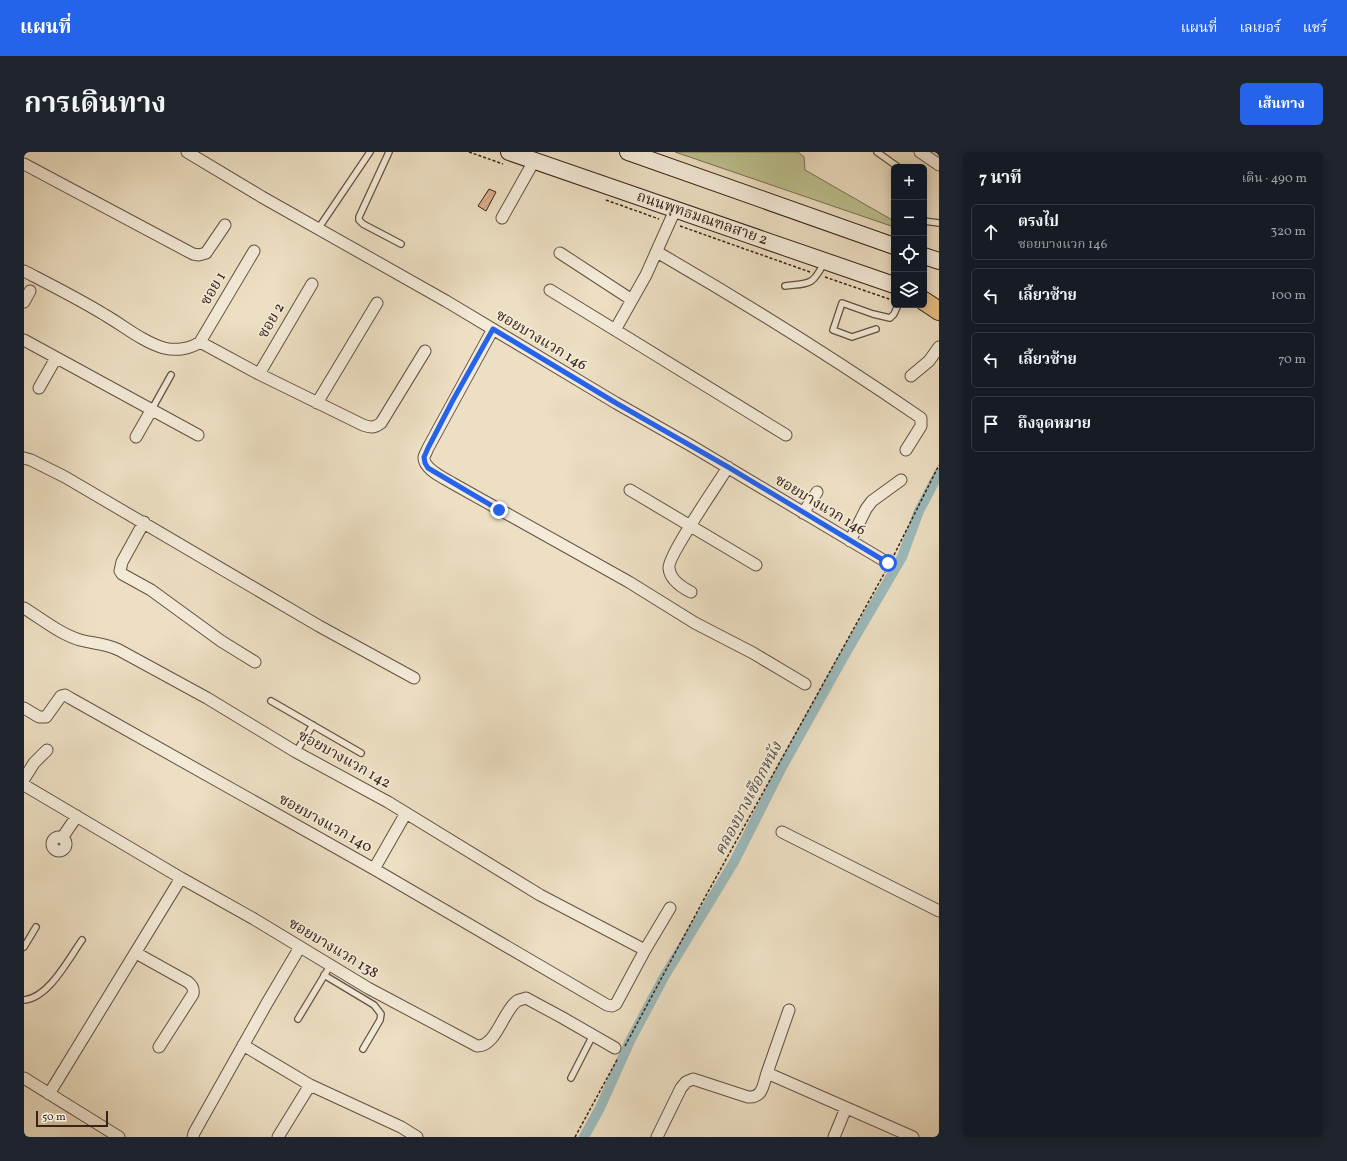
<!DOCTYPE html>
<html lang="th">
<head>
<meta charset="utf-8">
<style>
  body { margin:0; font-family:Vollkorn,"Noto Serif Thai",serif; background:#20242c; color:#f1f3f6 }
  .controls { position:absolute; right:12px; top:12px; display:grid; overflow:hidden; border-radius:6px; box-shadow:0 2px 10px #0003 }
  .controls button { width:36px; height:36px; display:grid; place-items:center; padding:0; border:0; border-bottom:1px solid #363941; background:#171b24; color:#f1f3f6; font:20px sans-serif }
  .scale { position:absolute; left:12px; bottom:10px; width:72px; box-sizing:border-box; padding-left:4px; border:2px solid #372215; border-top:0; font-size:11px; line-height:14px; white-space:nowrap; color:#372215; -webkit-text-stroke:3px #f3ead8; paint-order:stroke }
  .stop { position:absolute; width:12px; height:12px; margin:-9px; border:3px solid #2563eb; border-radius:50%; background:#fff }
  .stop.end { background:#2563eb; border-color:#fff; box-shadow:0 1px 4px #0008 }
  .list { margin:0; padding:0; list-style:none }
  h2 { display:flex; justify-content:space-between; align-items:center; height:52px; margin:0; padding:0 16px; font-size:17px }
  h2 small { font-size:13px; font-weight:400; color:#9ea1a6 }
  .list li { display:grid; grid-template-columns:26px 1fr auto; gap:12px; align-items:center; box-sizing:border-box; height:56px; margin:0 8px 8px; padding:0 8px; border:1px solid #363941; border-radius:6px }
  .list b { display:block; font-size:15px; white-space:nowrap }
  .list p { margin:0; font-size:13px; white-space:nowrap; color:#9ea1a6 }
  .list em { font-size:13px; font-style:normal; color:#9ea1a6 }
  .icon { flex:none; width:22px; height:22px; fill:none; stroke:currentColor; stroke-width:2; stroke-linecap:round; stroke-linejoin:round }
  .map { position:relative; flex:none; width:915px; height:985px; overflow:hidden; border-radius:6px }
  header { display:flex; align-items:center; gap:24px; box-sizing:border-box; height:56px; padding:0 20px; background:#2563eb; color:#fff }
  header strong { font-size:19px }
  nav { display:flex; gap:22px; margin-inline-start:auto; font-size:14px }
  .intro { display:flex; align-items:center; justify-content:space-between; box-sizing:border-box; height:96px; padding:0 24px }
  h1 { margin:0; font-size:28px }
  .button { padding:10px 18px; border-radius:6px; background:#2563eb; color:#fff; font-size:14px; font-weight:700 }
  main { display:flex; gap:24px; padding:0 24px }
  aside { flex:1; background:#171b24; border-radius:6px; box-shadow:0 2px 10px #0003 }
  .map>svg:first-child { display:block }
</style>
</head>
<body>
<header>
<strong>แผนที่</strong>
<nav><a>แผนที่</a><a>เลเยอร์</a><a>แชร์</a></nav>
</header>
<div class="intro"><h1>การเดินทาง</h1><a class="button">เส้นทาง</a></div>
<main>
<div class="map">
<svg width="915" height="985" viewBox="0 0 915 985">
  <defs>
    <pattern id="building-hatch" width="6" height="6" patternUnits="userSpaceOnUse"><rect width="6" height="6" fill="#e0b18f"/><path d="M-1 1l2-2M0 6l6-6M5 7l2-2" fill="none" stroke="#c1987a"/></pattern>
  </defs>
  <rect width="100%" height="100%" fill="#eddfc3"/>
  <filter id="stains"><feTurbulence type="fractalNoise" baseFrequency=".005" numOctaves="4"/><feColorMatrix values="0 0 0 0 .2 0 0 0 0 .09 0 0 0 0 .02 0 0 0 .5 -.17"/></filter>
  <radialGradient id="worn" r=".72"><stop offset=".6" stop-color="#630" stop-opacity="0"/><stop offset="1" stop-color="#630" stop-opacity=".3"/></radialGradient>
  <path fill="#bdc190" stroke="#7a7252" d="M 651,0 L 774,0 L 780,5 L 781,18 L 870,69 L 870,75 Z"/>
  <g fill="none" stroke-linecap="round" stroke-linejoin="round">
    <path stroke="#9cbabc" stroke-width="10" d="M 560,985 L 576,956 L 606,889 L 640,825 L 710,710 L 757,617 L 820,504 L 878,405 L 895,359 L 915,321"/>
  </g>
  <path fill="url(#building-hatch)" stroke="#372215" d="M 465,37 L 472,40 L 462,59 L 454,54 Z"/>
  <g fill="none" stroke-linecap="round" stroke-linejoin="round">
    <g stroke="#645140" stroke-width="8">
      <path id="lane" d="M 365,0 L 335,65 L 335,68 L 339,72 L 377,92
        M 853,0 L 874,15
        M 900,69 L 915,71
        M 294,77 L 346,0
        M 761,134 C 786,131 788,134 800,111
        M 852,177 L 828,185 L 809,178 L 818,151 L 849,162 L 866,166 L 870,162 L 874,153
        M 128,257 L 147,223
        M 247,549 L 337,601
        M 272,600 L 289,573
        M 0,795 L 12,775
        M 300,823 L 350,853 L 357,862 L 356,868 L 339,897
        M 0,848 C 25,846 45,806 58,788
        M 274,867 L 306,814
        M 547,926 L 569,883"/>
    </g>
    <g stroke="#645140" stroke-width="13">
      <path id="street" d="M 163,0 L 238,45 L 422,149 L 592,251 L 666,293 L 864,411
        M 896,0 L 915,13
        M 0,12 L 169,102 L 175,103 L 182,101 L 201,73
        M 478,66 L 510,9
        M 633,100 C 723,152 811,207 897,266 L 897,274 L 882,298
        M 536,101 L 608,148
        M 0,119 C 27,133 55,147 81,163 C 100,174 119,190 140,196 C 152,199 166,197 176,190 L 230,99
        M 526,138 L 762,283
        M 0,150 L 6,139
        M 469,177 L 404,296 C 403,299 401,302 400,305 C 399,317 420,326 428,331 L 605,430 L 671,471 L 729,501 L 781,532
        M 591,178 L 622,123 L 651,58
        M 0,188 L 174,283
        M 176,190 L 235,222 L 339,273 C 347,276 350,276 357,271 L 401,199
        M 235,222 L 288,132
        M 887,224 L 905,209 L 915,195
        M 15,236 L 32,206
        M 293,251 L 353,151
        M 112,285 L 128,257
        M 0,306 L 7,308 L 41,325 L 295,474 L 390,526
        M 606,338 L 732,413
        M 779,361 L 793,340
        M 120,370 L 98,410 L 96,419 L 98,422 L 127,438 L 197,489 L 231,510
        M 826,389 L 842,357 L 848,349 L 877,328
        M 667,440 C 657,435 646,428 645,416 C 643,405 695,330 704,315
        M 0,456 C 18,467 36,482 56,488 C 71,492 80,491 95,498 L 183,546 L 272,600 L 364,650 L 516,743 L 621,798
        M 0,556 L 15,565 L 22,565 L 37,544 L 41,543 L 46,546 L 350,717 L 583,853 L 588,854 L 592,852 L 621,798 L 646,756
        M 0,627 L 10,611 L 23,598
        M 0,633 L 157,726 L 230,767 L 344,836 L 453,894 C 472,895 479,859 493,849 C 495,848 499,847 502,846 L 539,866 L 591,896
        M 758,680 L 915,759
        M28 692a7 7 0 1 1 14 0a7 7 0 1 1-14 0Z
        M 38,686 L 53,664
        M 350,717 L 382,661
        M 112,801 L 164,830 C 169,834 170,837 169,842 L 135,895
        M 219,893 L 286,933 L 377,975 L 393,985
        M 743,921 L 765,858
        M 0,926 L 95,985
        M 25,942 L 157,726
        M 169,985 L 170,981 L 243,851 L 276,795
        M 254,985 L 286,933
        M 633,985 L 657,936 L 662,930 L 669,927 L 724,945 C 739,946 739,933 743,921 L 889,985
        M 810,985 L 822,956"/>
    </g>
    <g stroke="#372215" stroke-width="18">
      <path id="secondary" d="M 485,0 L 870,133
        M 604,0 L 870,94
        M 900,104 L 915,109"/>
    </g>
    <g stroke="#372215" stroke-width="20">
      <path id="primary" d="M 900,149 L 915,159"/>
    </g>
    <path stroke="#372215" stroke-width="1.5" stroke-dasharray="3 2" stroke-linecap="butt" d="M 445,0 L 479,12
      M 582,48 L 635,67
      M 656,74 L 786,120
      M 801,125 L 868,148
      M 870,403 L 915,313
      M 601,894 L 679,749 L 861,420
      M 551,985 L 594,906"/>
    <use href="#lane" stroke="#f3ead8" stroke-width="5.5"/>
    <use href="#street" stroke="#f3ead8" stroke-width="11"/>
    <use href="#secondary" stroke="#f3ead8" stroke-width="16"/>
    <use href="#primary" stroke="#e6c082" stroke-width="18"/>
  </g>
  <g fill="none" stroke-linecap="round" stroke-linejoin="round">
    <path stroke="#2563eb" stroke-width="5" d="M 475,358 L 404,316 L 401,311 L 400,305 L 404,296 L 429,248 L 469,177 L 592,251 L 704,315 L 864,411"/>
  </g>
  <g text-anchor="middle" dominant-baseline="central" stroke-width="3.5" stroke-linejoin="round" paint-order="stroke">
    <g font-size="15" fill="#372215" stroke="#f3ead8">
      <text transform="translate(678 67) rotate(19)">ถนนพุทธมณฑลสาย 2</text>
      <text transform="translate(190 137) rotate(-60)">ซอย 1</text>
      <text transform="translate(248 169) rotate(-60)">ซอย 2</text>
      <text transform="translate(517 189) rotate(31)">ซอยบางแวก 146</text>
      <text transform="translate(796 354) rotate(31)">ซอยบางแวก 146</text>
      <text transform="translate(320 608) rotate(29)">ซอยบางแวก 142</text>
      <text transform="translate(301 672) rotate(29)">ซอยบางแวก 140</text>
      <text transform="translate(309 797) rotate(31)">ซอยบางแวก 138</text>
    </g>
    <g font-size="16" font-style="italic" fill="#555047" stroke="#f3ead8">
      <text transform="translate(725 647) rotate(-62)">คลองบางเชือกหนัง</text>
    </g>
  </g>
  <rect width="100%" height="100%" filter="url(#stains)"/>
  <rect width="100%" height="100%" fill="url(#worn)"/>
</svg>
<div class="controls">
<button>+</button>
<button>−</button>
<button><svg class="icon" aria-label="locate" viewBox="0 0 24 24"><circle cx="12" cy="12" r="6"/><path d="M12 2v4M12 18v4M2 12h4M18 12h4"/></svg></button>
<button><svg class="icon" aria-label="layers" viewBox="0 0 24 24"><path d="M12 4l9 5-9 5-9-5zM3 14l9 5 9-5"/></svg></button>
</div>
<div class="scale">50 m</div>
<div class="stop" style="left:864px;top:411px"></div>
<div class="stop end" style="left:475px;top:358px"></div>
</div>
<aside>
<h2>7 นาที<small>เดิน · 490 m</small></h2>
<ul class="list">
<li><svg class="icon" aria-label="ahead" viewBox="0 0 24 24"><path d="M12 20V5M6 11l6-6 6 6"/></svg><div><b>ตรงไป</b><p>ซอยบางแวก 146</p></div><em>320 m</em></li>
<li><svg class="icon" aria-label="left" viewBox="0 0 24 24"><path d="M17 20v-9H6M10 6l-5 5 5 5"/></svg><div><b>เลี้ยวซ้าย</b></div><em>100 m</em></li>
<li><svg class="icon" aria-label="left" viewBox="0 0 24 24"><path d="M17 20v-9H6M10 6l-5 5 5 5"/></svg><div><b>เลี้ยวซ้าย</b></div><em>70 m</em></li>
<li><svg class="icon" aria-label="arrive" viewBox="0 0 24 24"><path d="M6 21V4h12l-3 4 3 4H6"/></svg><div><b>ถึงจุดหมาย</b></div></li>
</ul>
</aside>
</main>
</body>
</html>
